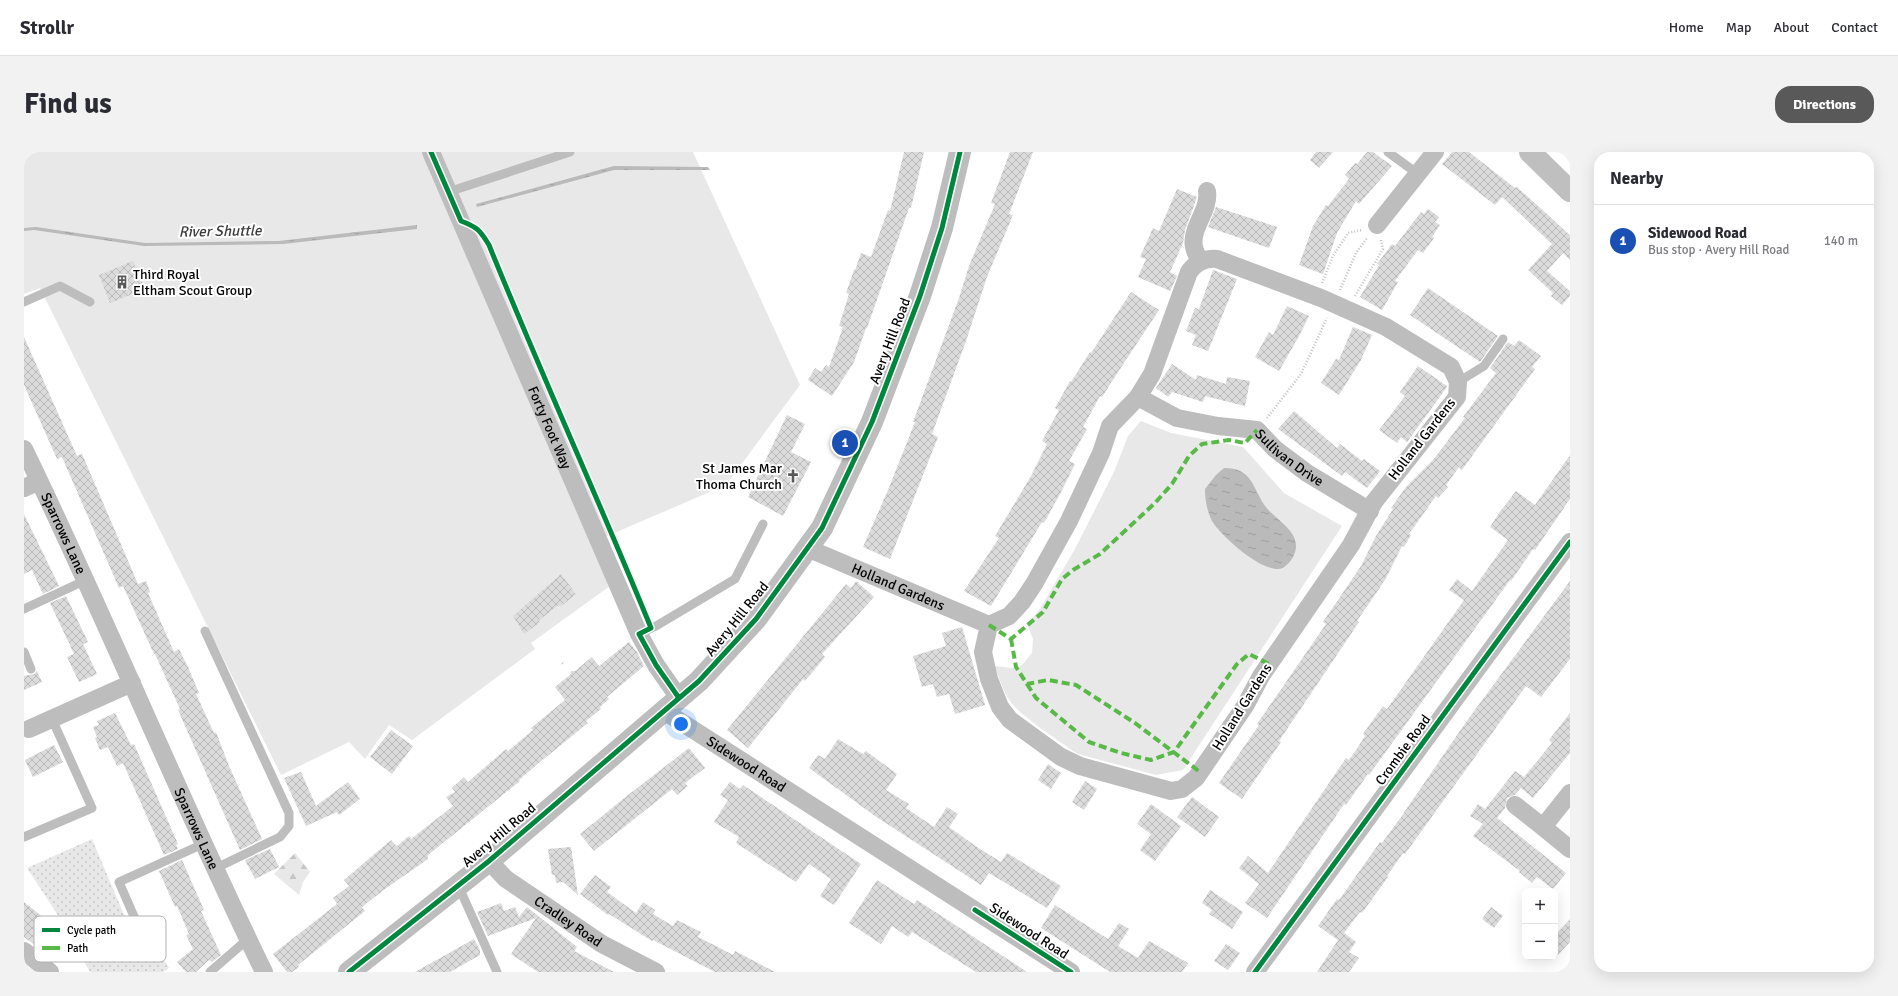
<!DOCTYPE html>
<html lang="en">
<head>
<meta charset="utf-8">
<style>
  body { margin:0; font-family:Signika,sans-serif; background:#f2f2f3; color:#2b2b33 }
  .controls { position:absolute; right:12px; bottom:12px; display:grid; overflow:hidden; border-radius:8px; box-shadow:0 4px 16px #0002 }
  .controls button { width:36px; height:36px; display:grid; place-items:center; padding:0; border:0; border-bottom:1px solid #e1e1e2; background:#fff; color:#2b2b33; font:20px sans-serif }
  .you { position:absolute; left:657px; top:572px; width:14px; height:14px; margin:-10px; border:3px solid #fff; border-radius:50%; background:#1a73e8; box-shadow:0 0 0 6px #1a73e833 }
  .badge { display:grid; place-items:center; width:26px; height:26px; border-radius:50%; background:#595959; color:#fff; font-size:13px; font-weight:700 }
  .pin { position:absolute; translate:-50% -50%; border:2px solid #fff; box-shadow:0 1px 4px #0006 }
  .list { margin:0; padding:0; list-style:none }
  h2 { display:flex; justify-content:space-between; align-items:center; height:52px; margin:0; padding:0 16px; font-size:17px }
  h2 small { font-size:13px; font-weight:400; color:#7c7c81 }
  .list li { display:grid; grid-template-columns:26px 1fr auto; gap:12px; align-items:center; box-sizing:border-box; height:72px; padding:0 16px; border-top:1px solid #e1e1e2 }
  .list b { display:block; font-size:15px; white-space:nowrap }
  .list p { margin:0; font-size:13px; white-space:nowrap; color:#7c7c81 }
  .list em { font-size:13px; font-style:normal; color:#7c7c81 }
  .map { position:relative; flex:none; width:1546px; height:820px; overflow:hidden; border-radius:16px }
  header { display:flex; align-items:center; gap:24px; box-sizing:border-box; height:56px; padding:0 20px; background:#fff; border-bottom:1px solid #e1e1e2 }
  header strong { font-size:19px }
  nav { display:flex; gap:22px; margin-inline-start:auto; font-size:14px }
  .intro { display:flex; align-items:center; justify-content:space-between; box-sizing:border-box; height:96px; padding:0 24px }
  h1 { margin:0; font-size:28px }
  .button { padding:10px 18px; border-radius:16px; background:#595959; color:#fff; font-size:14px; font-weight:700 }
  main { display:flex; gap:24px; padding:0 24px }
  aside { flex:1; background:#fff; border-radius:16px; box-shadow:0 4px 16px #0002 }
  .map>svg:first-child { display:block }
</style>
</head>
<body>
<header>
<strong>Strollr</strong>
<nav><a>Home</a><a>Map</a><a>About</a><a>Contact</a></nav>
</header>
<div class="intro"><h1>Find us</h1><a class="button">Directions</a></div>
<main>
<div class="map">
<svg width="1546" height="820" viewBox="0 0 1546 820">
  <defs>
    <pattern id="grass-dots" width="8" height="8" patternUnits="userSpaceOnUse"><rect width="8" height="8" fill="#e8e8e8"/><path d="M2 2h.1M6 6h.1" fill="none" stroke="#c5c5c5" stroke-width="1.8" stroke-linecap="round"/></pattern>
    <pattern id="forest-firs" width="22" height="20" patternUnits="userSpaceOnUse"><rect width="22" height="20" fill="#e8e8e8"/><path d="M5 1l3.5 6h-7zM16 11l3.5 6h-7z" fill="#c5c5c5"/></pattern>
    <pattern id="water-ripples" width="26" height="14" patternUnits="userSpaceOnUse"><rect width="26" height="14" fill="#bababa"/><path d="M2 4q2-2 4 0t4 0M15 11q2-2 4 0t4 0" fill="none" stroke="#9e9e9e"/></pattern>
    <pattern id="building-cross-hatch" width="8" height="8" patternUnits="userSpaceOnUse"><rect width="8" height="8" fill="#dbdbdb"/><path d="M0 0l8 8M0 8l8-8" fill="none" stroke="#bababa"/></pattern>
  </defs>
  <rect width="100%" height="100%" fill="#fff"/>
  <path fill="url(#grass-dots)" d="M 68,687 L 106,777 L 81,790 L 92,811 L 131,792 L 145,816 L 139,820 L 66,820 L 39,771 L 3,716 Z"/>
  <path fill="url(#forest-firs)" d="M 271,701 L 286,720 L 279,730 L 275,743 L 250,722 Z"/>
  <path fill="#e8e8e8" d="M 0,0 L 669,0 L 776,233 L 702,333 L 567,391 L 586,434 L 507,491 L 511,497 L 388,588 L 365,573 L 341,607 L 325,590 L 257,623 L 16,136 L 0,142 Z
    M 1117,269 L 1147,281 L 1219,295 L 1260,341 L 1318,374 L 1159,618 L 1132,623 L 1054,602 C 1039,592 995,563 986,549 C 979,539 975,526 971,514 L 988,516 L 998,513 L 1008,501 L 1009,487 L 1003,472 L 1016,457 L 1052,395 L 1090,320 L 1104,284 Z"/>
  <path fill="url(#water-ripples)" d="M 590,14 L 684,15 L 686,18 L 590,18 L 453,55 L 452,52 Z
    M 393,73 L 393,77 L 259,92 L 120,94 L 10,78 L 0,79 L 0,76 L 12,75 L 121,91 L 255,89 Z
    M 1200,316 C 1226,316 1228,332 1239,351 C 1246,363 1268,375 1271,388 C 1273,394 1272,399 1269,405 C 1267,409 1263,413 1259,416 C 1241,424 1197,384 1188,369 C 1183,359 1181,348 1181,337 L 1192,323 Z"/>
  <path fill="url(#building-cross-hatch)" d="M 880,0 L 900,0 L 887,56 L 885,56 L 843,176 L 842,176 L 830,210 L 808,244 L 784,228 L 791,216 L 797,220 L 802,213 L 805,215 L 819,175 L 815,174 L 825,142 L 822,141 L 830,118 L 831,118 L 837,101 L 847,105 L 864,58 L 866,59 Z
    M 986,0 L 1009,0 L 985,62 L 989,63 L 963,125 L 942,189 L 908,282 L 914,285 L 866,407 L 839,395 L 864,338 L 891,270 L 889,270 L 935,146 L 945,114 L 971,52 L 967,51 Z
    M 1292,0 L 1309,0 L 1295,16 L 1286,8 Z
    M 1343,0 L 1349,0 L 1368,14 L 1335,52 L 1332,49 L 1313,81 L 1299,122 L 1275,113 L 1289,74 L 1302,53 L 1304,54 L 1325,27 L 1321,23 L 1331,11 L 1333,12 Z
    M 1428,0 L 1445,0 L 1491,36 L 1493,35 L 1546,83 L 1546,108 L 1539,101 L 1523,119 L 1546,139 L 1546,144 L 1538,153 L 1527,144 L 1529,141 L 1504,118 L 1528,92 L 1478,45 L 1471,53 L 1418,12 Z
    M 1153,37 L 1173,45 L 1161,78 L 1159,91 L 1146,120 L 1153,124 L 1146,139 L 1114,125 L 1122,107 L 1116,105 L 1129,76 L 1135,79 Z
    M 1192,55 L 1253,75 L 1245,96 L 1184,75 Z
    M 1404,57 L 1415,65 L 1411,70 L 1416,73 L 1408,85 L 1410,86 L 1399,101 L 1394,98 L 1371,129 L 1374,130 L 1358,158 L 1336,145 L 1355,113 L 1353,112 L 1368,92 L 1371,94 L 1397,60 L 1400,62 Z
    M 109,109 L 121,137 L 86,151 L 75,123 Z
    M 1189,118 L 1213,127 L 1184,199 L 1168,193 L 1172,183 L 1162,179 L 1171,156 L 1175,157 Z
    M 1404,136 L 1474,184 L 1456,210 L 1386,163 Z
    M 1107,140 L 1135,158 L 1098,214 L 1078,245 L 1076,244 L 1059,275 L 1063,277 L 1045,309 L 1051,312 L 1035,344 L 1020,371 L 1018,370 L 967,454 L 940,439 L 975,386 L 971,384 L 1007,324 L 1023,292 L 1018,289 L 1035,258 L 1031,256 L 1046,229 L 1047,230 L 1066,200 L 1067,201 Z
    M 1263,154 L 1285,164 L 1274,186 L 1255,219 L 1231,205 L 1245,180 L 1249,183 Z
    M 1329,175 L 1348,183 L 1337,208 L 1315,243 L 1297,231 L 1312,207 L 1315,208 Z
    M 0,185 L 53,304 L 58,302 L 114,432 L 122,429 L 126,440 L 124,441 L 150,500 L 155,497 L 164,515 L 175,541 L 172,542 L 190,581 L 192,580 L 205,614 L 238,687 L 216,698 L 154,558 L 156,557 L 131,502 L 130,502 L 99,434 L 95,436 L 38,305 L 33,307 L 0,233 Z
    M 1495,188 L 1517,204 L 1508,215 L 1511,217 L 1443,311 L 1438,318 L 1435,315 L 1422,333 L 1424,335 L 1414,346 L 1412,344 L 1385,382 L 1387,383 L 1380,395 L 1378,394 L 1361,428 L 1333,469 L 1335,470 L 1255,589 L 1257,590 L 1218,647 L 1195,631 L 1235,573 L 1233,572 L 1302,472 L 1299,470 L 1337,414 L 1352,384 L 1369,357 L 1367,356 L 1382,335 L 1409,308 L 1441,266 L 1439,265 L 1472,221 L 1466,216 L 1484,190 L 1490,194 Z
    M 1148,212 L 1172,228 L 1173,223 L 1202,232 L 1203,225 L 1226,229 L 1221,254 L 1181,244 L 1179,250 L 1148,240 L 1144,245 L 1132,236 Z
    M 1394,214 L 1423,234 L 1423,235 L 1383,290 L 1377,285 L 1373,291 L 1355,278 L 1381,244 L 1376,240 Z
    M 1270,259 L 1313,296 L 1316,292 L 1338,309 L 1340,307 L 1356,319 L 1343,336 L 1321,320 L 1318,324 L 1254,277 Z
    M 763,263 L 781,272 L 767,300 L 787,310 L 759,364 L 724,345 Z
    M 1546,303 L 1546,347 L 1511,398 L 1509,397 L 1487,429 L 1486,428 L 1345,623 L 1344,622 L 1322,653 L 1320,652 L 1243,766 L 1221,751 L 1235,732 L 1215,716 L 1224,704 L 1244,721 L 1322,606 L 1325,608 L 1332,598 L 1341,584 L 1339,582 L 1359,554 L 1363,557 L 1440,448 L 1425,438 L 1433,427 L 1448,439 L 1484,388 L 1466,375 L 1475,361 L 1492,339 L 1511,353 Z
    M 0,362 L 35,434 L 19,442 L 8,418 L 0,422 Z
    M 537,422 L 552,442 L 536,455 L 535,453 L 515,468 L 516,470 L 500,482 L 489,464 Z
    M 832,429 L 850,445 L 798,502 L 801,505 L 781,529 L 779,527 L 724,596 L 703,578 L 822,432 L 827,436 Z
    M 1546,429 L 1546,507 L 1517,545 L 1502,534 L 1381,702 L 1379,701 L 1363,724 L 1364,725 L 1338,761 L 1336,760 L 1320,781 L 1332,790 L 1325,800 L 1335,806 L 1325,820 L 1293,820 L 1314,788 L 1294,774 L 1313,747 L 1315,748 L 1356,690 L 1358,691 L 1377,665 L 1442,570 Z
    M 42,444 L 64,490 L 59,492 L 73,522 L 55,530 L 43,505 L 50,502 L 26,451 Z
    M 938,475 L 961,553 L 931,562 L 925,542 L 913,545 L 909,532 L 898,535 L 889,504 L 922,494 L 918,481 Z
    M 605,490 L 613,500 L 620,514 L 583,545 L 585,547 L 576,555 L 577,557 L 562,569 L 564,571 L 516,610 L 495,628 L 496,629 L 409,699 L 404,703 L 404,707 L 361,737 L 338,755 L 341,759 L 274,813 L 275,815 L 268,820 L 263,820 L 249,802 L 313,752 L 309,746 L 325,734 L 320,728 L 367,688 L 373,694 L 385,684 L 387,687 L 429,654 L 422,645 L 431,640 L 428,636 L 440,625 L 444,630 L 482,597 L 484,599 L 509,578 L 507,576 L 541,548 L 531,535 L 547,522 L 547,519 L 551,519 L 568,505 L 575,514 Z
    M 13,519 L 18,530 L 0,538 L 0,524 L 10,522 Z
    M 91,561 L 107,593 L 110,592 L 154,692 L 152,693 L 154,697 L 140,703 L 99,611 L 93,614 L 84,595 L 76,598 L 71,586 L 73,585 L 69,575 L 75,573 L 73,569 Z
    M 1546,561 L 1546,601 L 1509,646 L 1497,636 L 1491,643 L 1483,646 L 1481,656 L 1473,666 L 1542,721 L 1529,737 L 1513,725 L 1508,731 L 1495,720 L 1496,719 L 1449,684 L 1459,672 L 1446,664 L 1454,652 L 1461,657 L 1491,619 L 1500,625 L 1528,591 L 1525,588 Z
    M 367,578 L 389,594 L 368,622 L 346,605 Z
    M 814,587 L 839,602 L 842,599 L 873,622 L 862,638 L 885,652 L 882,656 L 910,675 L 923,655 L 934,662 L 925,675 L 953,695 L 977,710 L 983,701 L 1037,734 L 1023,756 L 965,721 L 957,733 L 851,664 L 785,616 L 794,603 L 801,607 Z
    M 30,593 L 39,610 L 9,625 L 1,608 Z
    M 665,596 L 681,616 L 661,631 L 664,634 L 653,643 L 648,637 L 570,699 L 556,682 L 604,643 Z
    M 1024,612 L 1037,621 L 1027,637 L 1014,628 Z
    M 277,620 L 292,654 L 324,630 L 336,647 L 315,663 L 313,660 L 282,674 L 260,626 Z
    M 1061,629 L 1073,637 L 1060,658 L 1048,650 Z
    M 706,630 L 716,637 L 719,633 L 837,712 L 810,753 L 796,744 L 807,727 L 785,712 L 772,730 L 712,691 L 715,685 L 690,670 L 704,648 L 696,643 Z
    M 1168,645 L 1195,665 L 1181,685 L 1153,665 Z
    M 1127,652 L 1157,674 L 1131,709 L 1116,698 L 1127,682 L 1113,672 Z
    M 547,695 L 554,743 L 539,730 L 532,731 L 531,723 L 528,723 L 524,697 Z
    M 246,697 L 255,715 L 231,727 L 221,708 Z
    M 158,708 L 180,758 L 177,759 L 197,803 L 188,810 L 185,808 L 172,820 L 162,820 L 153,810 L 169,797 L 162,783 L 165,782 L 153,754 L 151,755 L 135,719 Z
    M 571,723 L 587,735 L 583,740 L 612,761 L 619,750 L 631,758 L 629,762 L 649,774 L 653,768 L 677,780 L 674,785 L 692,794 L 709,803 L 711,799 L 751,820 L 691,820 L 629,788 L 628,789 L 585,762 L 584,763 L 556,742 Z
    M 853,728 L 890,752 L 893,748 L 1003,820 L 952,820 L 888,780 L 884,785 L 868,774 L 857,792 L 825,771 Z
    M 1186,738 L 1219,760 L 1208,777 L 1185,762 L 1188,758 L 1178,751 Z
    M 0,750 L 25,770 L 19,777 L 36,791 L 26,804 L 0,785 Z
    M 477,751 L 480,759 L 491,755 L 495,765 L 503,755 L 553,795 L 550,799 L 590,820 L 514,820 L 487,802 L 512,766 L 464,784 L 453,760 Z
    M 1031,753 L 1084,787 L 1095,771 L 1105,777 L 1094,794 L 1114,806 L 1125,789 L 1164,811 L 1158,820 L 1086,820 L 1017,776 Z
    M 1467,755 L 1479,764 L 1470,776 L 1458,767 Z
    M 1546,767 L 1546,790 L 1531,806 L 1531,783 Z
    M 450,787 L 456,798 L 456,803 L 426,820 L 391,820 Z
    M 1202,792 L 1216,801 L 1204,818 L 1190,809 Z"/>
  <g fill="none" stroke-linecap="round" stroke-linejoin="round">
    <path stroke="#c2c2c2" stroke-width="2.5" stroke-dasharray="1 2" stroke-linecap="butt" d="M 1298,131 L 1309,104 L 1324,81 L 1338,78
      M 1316,138 L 1332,101 L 1343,86
      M 1331,144 L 1359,97 L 1357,88
      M 1243,266 L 1277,222 L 1303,166
      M 538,511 L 540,513"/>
    <path stroke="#bdbdbd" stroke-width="9" d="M 1364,0 L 1394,22
      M 424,40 L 546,0
      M 0,150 L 36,134 L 66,150
      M 1434,230 L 1460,214 L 1479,187
      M 0,457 L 62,428
      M 181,479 L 265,661 L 265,674 L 256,685 L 190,717
      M 615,482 L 632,474 L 711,427 L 739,372
      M 0,500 L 7,517
      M 0,685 L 68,656 L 28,567
      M 434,733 L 473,820
      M 122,792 L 95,730 L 179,692
      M 186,820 L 224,787"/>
    <g stroke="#bdbdbd" stroke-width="18">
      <path id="s1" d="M 407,0 L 615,482 L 632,513 L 655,546"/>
      <path d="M 1353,73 L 1411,0"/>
      <path d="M 1176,110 C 1174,105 1171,100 1170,95 C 1166,76 1186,59 1183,39"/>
      <path id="s2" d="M 1114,245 L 1153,266 L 1194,274 L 1233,278 L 1251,297 L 1283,321 L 1346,359"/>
      <path id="s3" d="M 0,297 C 84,470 156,648 240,820"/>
      <path d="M 0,336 L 15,329"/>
      <path id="s4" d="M 783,396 L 965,473 L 985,464 L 998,450 L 1010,432 L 1045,369 L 1077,301 L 1086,274 L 1114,245 L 1128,222 L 1165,120 C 1172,110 1181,106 1193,107 L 1297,146 L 1362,175 L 1427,215 L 1434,230 L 1433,245 L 1350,350 L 1327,393 L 1237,524 L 1221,554 L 1172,626 L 1158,637 L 1147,639 L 1056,614 L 1037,605 L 986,568 L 976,555 L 965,527 L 959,500 L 965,473"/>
      <path id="s5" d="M 640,559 L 1047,820"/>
      <path d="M 5,577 L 108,531"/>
      <path d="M 1491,653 L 1519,675"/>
      <path d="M 1546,697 L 1519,675 L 1546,641"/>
      <path id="s6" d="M 465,709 L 482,727 L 578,792 L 632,820"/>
      <path d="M 0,799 L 26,820"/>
      <path d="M 1231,820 L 1546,390"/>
    </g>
    <path stroke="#bdbdbd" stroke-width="22" d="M 325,820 L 465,709 L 675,529 L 732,467 L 798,376 L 848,270 L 896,144 L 918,76 L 936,0"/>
    <path stroke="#bfbfbf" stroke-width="22" d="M 1506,0 L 1546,39"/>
    <path stroke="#58b947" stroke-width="4" stroke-dasharray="8 4" stroke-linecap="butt" d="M 965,473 L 987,487 L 1019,460 L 1038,427 L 1049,418 L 1076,402 L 1131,351 L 1148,332 L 1165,304 L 1178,292 L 1205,288 L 1221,291 L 1233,278
      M 987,487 L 992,515 L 1003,532 L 1024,528 L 1052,533 L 1111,571 L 1176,620
      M 1003,532 L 1012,546 L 1065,590 L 1097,601 L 1127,608 L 1150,600 L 1213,512 L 1225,502 L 1245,512"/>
    <g stroke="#fff" stroke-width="8">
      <path id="cycleway" d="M 407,0 L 437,69 C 453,75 456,78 465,93 C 517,222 575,348 627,476 L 615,482 L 632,513 L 655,546
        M 951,758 L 1047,820
        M 325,820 L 465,709 L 675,529 L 732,467 L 798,376 L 848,270 L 896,144 L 918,76 L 936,0
        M 1231,820 L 1546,390"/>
    </g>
    <use href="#cycleway" stroke="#00873e" stroke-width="5"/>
  </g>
  <defs>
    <g id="building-bare" transform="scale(1.08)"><path d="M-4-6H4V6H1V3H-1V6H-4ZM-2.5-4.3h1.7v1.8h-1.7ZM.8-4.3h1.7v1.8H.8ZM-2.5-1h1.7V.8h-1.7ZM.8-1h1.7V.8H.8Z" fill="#595959" stroke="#fff" stroke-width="2.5" paint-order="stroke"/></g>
    <g id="church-bare" transform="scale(1.08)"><path d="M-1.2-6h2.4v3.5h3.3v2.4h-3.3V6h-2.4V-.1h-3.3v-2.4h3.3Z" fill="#595959" stroke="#fff" stroke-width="2.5" paint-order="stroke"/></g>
  </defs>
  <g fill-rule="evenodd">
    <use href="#building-bare" x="98" y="130"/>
    <use href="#church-bare" x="769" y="324"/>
  </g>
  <g text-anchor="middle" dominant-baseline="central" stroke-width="4" stroke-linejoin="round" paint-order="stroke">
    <g font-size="14" fill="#000" stroke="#fff" text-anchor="start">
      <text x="109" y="122">Third Royal<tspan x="109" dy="16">Eltham Scout Group</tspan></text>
      <text x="758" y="316" text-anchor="end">St James Mar<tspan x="758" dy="16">Thoma Church</tspan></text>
    </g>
    <g font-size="14" fill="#000" stroke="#fff">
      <text transform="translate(866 189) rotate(-69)">Avery Hill Road</text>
      <text stroke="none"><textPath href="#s1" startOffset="300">Forty Foot Way</textPath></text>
      <text transform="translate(1398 287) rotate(-52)">Holland Gardens</text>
      <text stroke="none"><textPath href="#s2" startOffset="168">Sullivan Drive</textPath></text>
      <text stroke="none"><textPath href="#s3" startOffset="93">Sparrows Lane</textPath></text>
      <text stroke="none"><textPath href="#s4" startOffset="99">Holland Gardens</textPath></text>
      <text transform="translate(713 467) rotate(-51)">Avery Hill Road</text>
      <text transform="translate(1218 555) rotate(-58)">Holland Gardens</text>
      <text transform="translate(1379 598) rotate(-54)">Crombie Road</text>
      <text stroke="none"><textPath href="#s5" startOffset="98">Sidewood Road</textPath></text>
      <text stroke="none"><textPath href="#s3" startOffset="417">Sparrows Lane</textPath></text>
      <text transform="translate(475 683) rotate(-40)">Avery Hill Road</text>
      <text stroke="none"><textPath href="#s6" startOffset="100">Cradley Road</textPath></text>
      <text transform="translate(1005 779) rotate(33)">Sidewood Road</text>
    </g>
    <g font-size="15" font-style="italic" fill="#3d3d3d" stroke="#fff">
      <text transform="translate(196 79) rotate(-1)">River Shuttle</text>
    </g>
  </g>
  <rect x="10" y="764" width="132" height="46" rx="6" fill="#fff" stroke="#b2b2b2" stroke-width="1"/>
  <rect x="18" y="776" width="18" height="4" fill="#00873e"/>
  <rect x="18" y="794" width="18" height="4" fill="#58b947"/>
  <g font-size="11" fill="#000">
    <text x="43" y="782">Cycle path</text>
    <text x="43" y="800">Path</text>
  </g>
</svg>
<div class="controls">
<button>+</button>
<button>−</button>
</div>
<div class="you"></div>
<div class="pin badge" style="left:821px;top:291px;background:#1a4fb4">1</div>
</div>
<aside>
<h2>Nearby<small></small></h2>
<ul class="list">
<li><span class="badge" style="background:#1a4fb4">1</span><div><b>Sidewood Road</b><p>Bus stop · Avery Hill Road</p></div><em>140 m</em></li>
</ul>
</aside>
</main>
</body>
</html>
